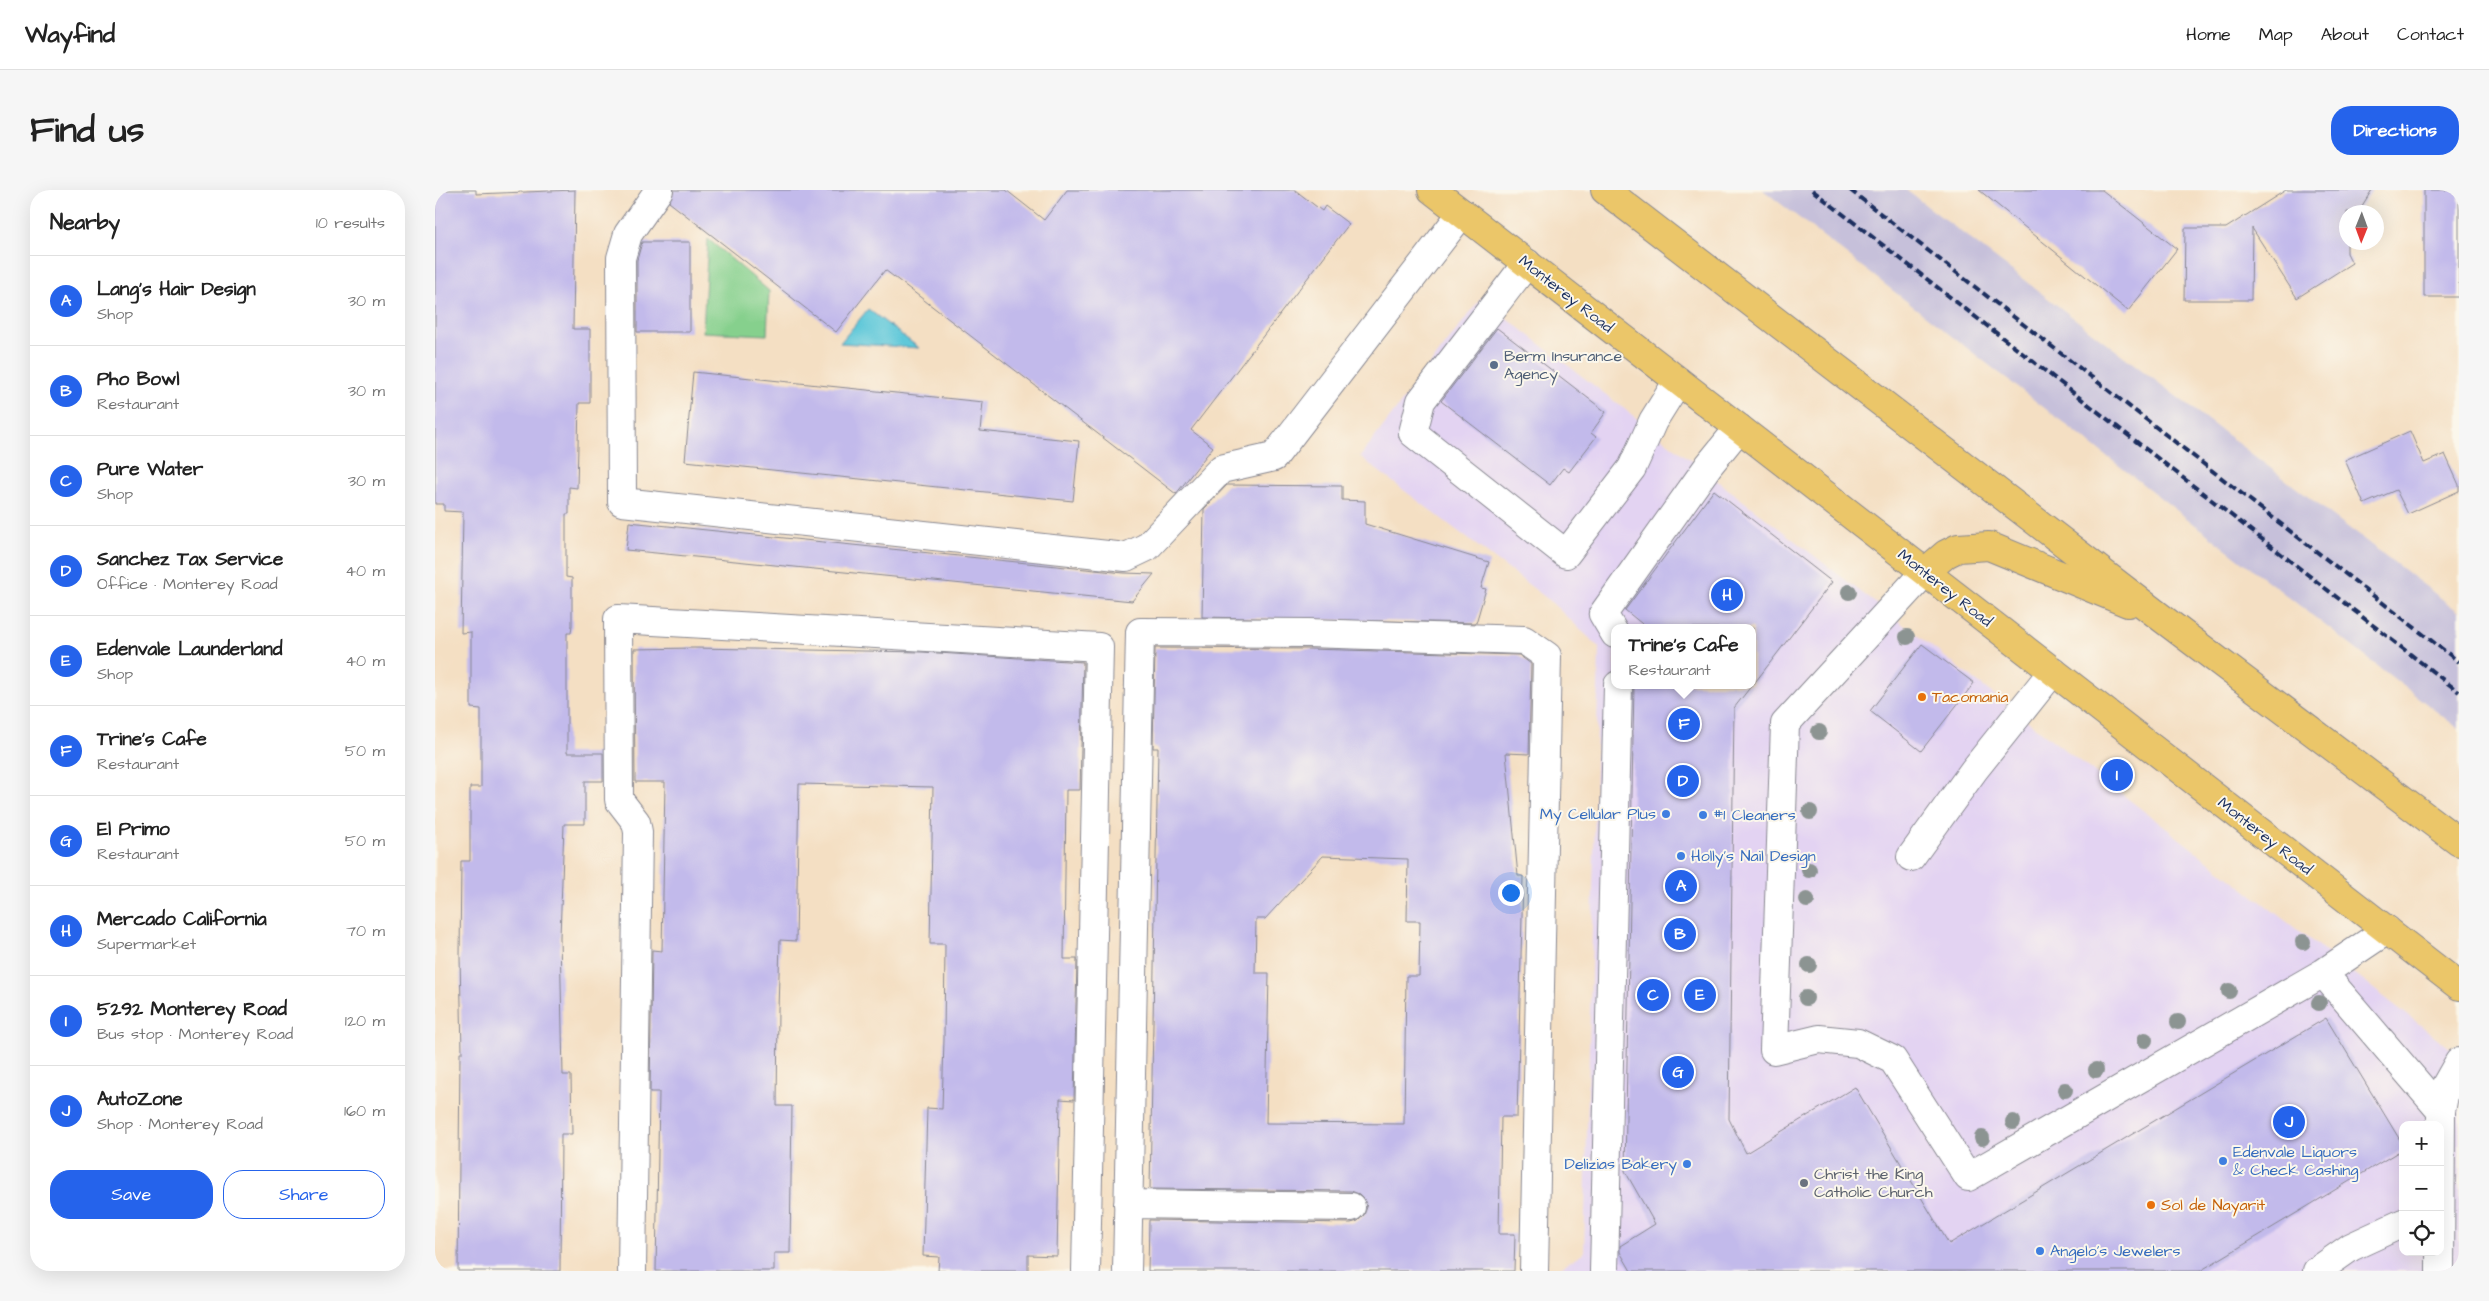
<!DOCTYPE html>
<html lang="en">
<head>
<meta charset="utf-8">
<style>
  body { margin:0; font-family:"Architects Daughter",sans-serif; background:#f6f6f6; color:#222 }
  .controls { position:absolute; right:15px; bottom:15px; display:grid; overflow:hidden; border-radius:10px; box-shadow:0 5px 20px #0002 }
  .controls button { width:45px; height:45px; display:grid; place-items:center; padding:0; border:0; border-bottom:1px solid #e0e0e0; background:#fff; color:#222; font:25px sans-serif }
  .compass { position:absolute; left:1904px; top:15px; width:45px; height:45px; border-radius:50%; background:#fff; box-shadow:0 5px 20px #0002; rotate:181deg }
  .you { position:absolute; left:1075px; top:702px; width:18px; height:18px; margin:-12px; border:4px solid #fff; border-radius:50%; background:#1a73e8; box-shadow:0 0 0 8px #1a73e833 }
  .badge { display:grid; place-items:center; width:32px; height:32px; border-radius:50%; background:#2563eb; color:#fff; font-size:16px; font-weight:700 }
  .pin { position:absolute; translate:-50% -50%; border:2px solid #fff; box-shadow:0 1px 5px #0006 }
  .popup { position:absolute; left:1176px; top:434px; width:145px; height:65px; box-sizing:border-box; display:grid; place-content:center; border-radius:10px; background:#fff; filter:drop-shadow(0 1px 4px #0005); font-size:16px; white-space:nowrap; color:#767676 }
  .popup b { font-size:19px; color:#222 }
  .popup::after { content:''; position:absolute; left:50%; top:100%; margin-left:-10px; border:10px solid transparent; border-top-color:#fff }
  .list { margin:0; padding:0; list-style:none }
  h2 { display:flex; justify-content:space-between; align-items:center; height:65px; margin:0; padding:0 20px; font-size:21px }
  h2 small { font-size:16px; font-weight:400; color:#767676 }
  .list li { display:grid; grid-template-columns:32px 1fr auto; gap:15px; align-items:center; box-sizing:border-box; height:90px; padding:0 20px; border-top:1px solid #e0e0e0 }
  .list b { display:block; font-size:19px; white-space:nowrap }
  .list p { margin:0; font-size:16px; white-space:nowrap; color:#767676 }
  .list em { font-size:16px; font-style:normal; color:#767676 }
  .actions { display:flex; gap:10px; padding:15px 20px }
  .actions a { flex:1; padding:11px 0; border:1px solid #2563eb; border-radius:20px; text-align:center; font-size:18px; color:#2563eb }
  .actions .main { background:#2563eb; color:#fff }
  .icon { flex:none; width:28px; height:28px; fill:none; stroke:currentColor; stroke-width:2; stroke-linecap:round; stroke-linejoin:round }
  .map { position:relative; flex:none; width:2024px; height:1081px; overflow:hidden; border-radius:20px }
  header { display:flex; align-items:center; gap:30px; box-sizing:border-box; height:70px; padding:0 25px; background:#fff; border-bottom:1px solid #e0e0e0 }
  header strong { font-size:24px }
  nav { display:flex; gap:28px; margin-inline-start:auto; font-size:18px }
  .intro { display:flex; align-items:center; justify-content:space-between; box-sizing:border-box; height:120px; padding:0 30px }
  h1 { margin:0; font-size:35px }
  .button { padding:12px 22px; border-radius:20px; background:#2563eb; color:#fff; font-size:18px; font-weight:700 }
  main { display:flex; gap:30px; padding:0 30px }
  aside { flex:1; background:#fff; border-radius:20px; box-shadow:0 5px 20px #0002 }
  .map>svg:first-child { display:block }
</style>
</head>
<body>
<header>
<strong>Wayfind</strong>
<nav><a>Home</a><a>Map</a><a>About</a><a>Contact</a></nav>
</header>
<div class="intro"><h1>Find us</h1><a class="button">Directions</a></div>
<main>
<aside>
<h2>Nearby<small>10 results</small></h2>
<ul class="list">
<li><span class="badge">A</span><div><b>Lang’s Hair Design</b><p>Shop</p></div><em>30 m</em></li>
<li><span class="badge">B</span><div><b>Pho Bowl</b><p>Restaurant</p></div><em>30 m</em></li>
<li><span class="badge">C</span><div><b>Pure Water</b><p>Shop</p></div><em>30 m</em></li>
<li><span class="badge">D</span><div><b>Sanchez Tax Service</b><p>Office · Monterey Road</p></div><em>40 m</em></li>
<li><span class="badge">E</span><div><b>Edenvale Launderland</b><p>Shop</p></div><em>40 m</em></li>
<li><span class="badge">F</span><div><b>Trine's Cafe</b><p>Restaurant</p></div><em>50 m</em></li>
<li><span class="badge">G</span><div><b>El Primo</b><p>Restaurant</p></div><em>50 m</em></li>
<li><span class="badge">H</span><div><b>Mercado California</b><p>Supermarket</p></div><em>70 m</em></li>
<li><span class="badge">I</span><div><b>5292 Monterey Road</b><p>Bus stop · Monterey Road</p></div><em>120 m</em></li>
<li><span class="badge">J</span><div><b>AutoZone</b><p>Shop · Monterey Road</p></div><em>160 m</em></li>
</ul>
<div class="actions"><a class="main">Save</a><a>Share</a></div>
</aside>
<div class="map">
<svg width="2024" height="1081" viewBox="0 0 2024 1081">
  <rect width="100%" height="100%" fill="#fbf7ec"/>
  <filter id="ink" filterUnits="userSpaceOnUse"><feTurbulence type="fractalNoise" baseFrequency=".02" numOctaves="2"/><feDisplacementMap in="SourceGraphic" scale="10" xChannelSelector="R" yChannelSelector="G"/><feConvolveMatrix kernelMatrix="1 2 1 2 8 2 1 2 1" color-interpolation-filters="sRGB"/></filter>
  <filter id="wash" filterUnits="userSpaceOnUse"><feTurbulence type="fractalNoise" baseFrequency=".0096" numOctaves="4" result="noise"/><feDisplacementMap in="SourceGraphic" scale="20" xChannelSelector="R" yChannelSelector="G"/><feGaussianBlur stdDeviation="1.12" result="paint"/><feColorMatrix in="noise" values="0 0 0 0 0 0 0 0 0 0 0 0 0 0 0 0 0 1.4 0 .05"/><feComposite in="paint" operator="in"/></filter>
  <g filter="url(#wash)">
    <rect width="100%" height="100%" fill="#f4dfc3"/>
    <path fill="#e3d3f2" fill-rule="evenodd" d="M 1046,108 L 2024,865 L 2024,1081 L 1119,1081 L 1149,1063 L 1164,457 L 1114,410 L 925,267 ZM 1180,438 L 1318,438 L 1318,495 L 1180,495 ZM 1968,935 L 2005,935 L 2005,1062 L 1968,1062 Z"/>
    <path fill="#c6c0da" d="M 1328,0 L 1471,0 L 2024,422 L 2024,539 Z"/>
    <path fill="#86d08d" stroke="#508076" d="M 273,49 L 334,101 L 332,145 L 268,142 Z"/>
    <path fill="#5ec8d9" stroke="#3c7c9c" d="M 433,119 L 484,158 L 405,153 Z"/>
    <g id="blocks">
      <path fill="#c2baeb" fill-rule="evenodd" d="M 0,0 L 41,0 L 41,4 L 140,0 L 138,139 L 155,139 L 155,213 L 144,213 L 142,298 L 134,297 L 134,324 L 131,324 L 131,387 L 137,388 L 137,435 L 136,443 L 132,443 L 132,563 L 168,563 L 168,591 L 150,591 L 150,634 L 129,634 L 125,747 L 128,885 L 136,885 L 137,944 L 126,944 L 125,1081 L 23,1081 L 25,863 L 27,863 L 25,767 L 26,671 L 35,671 L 35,597 L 46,597 L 46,519 L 36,518 L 36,442 L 26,443 L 28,322 L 9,321 L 9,314 L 0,314 Z
        M 239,0 L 571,0 L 609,30 L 632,0 L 860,0 L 887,21 L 890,16 L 914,34 L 756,240 L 778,257 L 741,304 L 450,80 L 401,142 L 234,12 Z
        M 1544,0 L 1667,0 L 1742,59 L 1693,121 Z
        M 1851,0 L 1937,0 L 1923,22 L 1912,22 L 1912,63 L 1917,73 L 1862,108 L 1817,38 L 1816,110 L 1749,110 L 1750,38 L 1791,38 Z
        M 1989,0 L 2024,0 L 2024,107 L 1989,107 Z
        M 207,52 L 255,52 L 255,142 L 202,142 L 202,70 Z
        M 1062,138 L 1171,222 L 1156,243 L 1161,247 L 1134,282 L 1128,278 L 1115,295 L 1006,211 Z
        M 258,182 L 548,212 L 545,241 L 644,251 L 638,311 L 250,271 Z
        M 1975,241 L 1989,273 L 2010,264 L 2024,295 L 2024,301 L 1973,324 L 1961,300 L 1929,314 L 1910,270 Z
        M 792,295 L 907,296 L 907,310 L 930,311 L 930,334 L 1054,372 L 1046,398 L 1051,399 L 1041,433 L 767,427 L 769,319 Z
        M 1279,300 L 1397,392 L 1318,495 L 1318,438 L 1212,438 L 1190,420 Z
        M 194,332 L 689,383 L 719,384 L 697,411 L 191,360 Z
        M 1487,454 L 1539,493 L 1486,561 L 1435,521 Z
        M 259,458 L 487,462 L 648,472 L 645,600 L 631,600 L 629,769 L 642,769 L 639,910 L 625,909 L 622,1066 L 593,1065 L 593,1081 L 503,1081 L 504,1067 L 488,1066 L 492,918 L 507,919 L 509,849 L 510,754 L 495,754 L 498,597 L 364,594 L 361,751 L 345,750 L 343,820 L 342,916 L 357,916 L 355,1063 L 339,1063 L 339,1081 L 221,1081 L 224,902 L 215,902 L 217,760 L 227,761 L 230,592 L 200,592 L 199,459 Z
        M 720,458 L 873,459 L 1084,465 L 1096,474 L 1094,564 L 1071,563 L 1083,686 L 1088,686 L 1082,927 L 1066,927 L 1064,1044 L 1080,1044 L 1079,1081 L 713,1081 L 714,1030 L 916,1033 L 923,1031 L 929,1025 L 932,1017 L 929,1009 L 924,1004 L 916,1001 L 715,999 L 723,558 L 718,558 ZM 888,666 L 973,669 L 972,731 L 985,731 L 984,786 L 971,786 L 969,934 L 831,933 L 834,783 L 820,783 L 821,729 L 830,729 Z
        M 1199,495 L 1317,495 L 1299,518 L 1294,929 L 1311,963 L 1420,897 L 1514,1054 L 1891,828 L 1968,955 L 1968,959 L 1765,1081 L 1196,1081 L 1185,1062 L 1185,1056 L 1220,1034 L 1190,981 Z"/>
    </g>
  </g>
  <g filter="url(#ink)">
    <use href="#blocks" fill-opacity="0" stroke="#888790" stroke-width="1"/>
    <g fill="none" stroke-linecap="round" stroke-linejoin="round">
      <g stroke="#888790" stroke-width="30">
        <path id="minor" d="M 224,0 L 193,44 L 186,68 L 187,312 L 691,367 L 712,357 L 786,279 L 839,267 L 1027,23
          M 1092,73 L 986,211 L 978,243 L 1131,364 L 1197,278 L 1218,231 L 1243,191
          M 1490,382 L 1350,534 L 1339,860 L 1384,849 L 1423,853 L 1458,870 L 1533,987 L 1888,783 L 1952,740
          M 1180,444 L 1168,424 L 1274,275 L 1304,238
          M 1476,667 L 1539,580 L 1618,481
          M 1888,783 L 2006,921
          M 693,1014 L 916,1017
          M 197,1081 L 203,642 L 201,632 L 184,610 L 183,429 L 664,457 L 651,1081
          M 692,1081 L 705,442 L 873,443 L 1089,450 L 1112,466 L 1099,1081
          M 1169,1081 L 1183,495
          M 1882,1081 L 1916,1057 L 1968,1033
          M 2005,1081 L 2006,921 L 2011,895 L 2024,872"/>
      </g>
      <g stroke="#888790" stroke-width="30">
        <path id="major" d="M 997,0 L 2024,796
          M 1170,0 L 1724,426 L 2024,652
          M 1490,382 L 1511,364 L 1523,358 L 1554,356 L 1693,413"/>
      </g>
      <use href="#minor" stroke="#fff" stroke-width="28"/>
      <use href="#major" stroke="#ebc669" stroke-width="28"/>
      <path stroke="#1b2f5e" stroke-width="4" stroke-dasharray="8 4" stroke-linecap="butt" d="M 1377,0 L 2024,502
        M 1415,0 L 2024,472"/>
    </g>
    <g fill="#8c9492">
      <circle cx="1414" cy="402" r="8"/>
      <circle cx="1472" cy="447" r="8"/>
      <circle cx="1384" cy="542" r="8"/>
      <circle cx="1375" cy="622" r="8"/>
      <circle cx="1374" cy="680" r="8"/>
      <circle cx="1372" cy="710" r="8"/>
      <circle cx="1868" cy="752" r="8"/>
      <circle cx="1374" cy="775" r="8"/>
      <circle cx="1794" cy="801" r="8"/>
      <circle cx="1371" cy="808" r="8"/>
      <circle cx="1884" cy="813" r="8"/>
      <circle cx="1743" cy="832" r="8"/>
      <circle cx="1710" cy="850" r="8"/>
      <circle cx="1661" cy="880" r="8"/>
      <circle cx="1630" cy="900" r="8"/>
      <circle cx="1578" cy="932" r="8"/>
      <circle cx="1547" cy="948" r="8"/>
    </g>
  </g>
  <circle fill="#5c6f8a" stroke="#fbf7ec" stroke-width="2" cx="1059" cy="175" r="5"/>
  <g fill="#e8710a" stroke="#fbf7ec" stroke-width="2">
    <circle cx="1487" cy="507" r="5"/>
    <circle cx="1716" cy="1015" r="5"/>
  </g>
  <g fill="#3f7fe0" stroke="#fbf7ec" stroke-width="2">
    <circle cx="1231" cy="624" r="5"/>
    <circle cx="1268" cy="625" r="5"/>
    <circle cx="1246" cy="666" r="5"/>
    <circle cx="1788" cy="971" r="5"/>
    <circle cx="1252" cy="974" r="5"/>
    <circle cx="1605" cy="1061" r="5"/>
  </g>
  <circle fill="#6b7280" stroke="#fbf7ec" stroke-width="2" cx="1369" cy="993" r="5"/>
  <g text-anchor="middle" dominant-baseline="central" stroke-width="4" stroke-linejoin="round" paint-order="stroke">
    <g font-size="16" fill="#1b2f5e" stroke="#fbf7ec">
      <text transform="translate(1131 104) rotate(38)">Monterey Road</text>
      <text transform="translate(1510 398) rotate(38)">Monterey Road</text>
      <text transform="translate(1830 646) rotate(38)">Monterey Road</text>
    </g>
    <g font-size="16" fill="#4e5e75" stroke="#fbf7ec" text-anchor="start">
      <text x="1069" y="166">Berm Insurance<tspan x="1069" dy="18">Agency</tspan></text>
    </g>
    <g font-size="16" fill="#c56008" stroke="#fbf7ec" text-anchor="start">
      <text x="1497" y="507">Tacomania</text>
      <text x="1726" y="1015">Sol de Nayarit</text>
    </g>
    <g font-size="16" fill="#366cbe" stroke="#fbf7ec" text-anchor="start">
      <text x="1221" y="624" text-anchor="end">My Cellular Plus</text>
      <text x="1278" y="625">#1 Cleaners</text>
      <text x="1256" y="666">Holly's Nail Design</text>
      <text x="1798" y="962">Edenvale Liquors<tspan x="1798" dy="18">&amp; Check Cashing</tspan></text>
      <text x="1242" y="974" text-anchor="end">Delizias Bakery</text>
      <text x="1615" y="1061">Angelo's Jewelers</text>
    </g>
    <g font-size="16" fill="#5b616d" stroke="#fbf7ec" text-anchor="start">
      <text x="1379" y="984">Christ the King<tspan x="1379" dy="18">Catholic Church</tspan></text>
    </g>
  </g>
</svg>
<div class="controls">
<button>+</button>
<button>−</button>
<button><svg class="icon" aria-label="locate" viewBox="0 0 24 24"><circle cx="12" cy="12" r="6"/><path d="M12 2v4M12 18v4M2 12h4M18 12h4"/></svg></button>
</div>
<svg class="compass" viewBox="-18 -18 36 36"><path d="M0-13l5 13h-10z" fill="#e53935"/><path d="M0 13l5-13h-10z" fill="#767676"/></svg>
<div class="you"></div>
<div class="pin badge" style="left:1246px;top:696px">A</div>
<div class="pin badge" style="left:1245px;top:744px">B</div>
<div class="pin badge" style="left:1218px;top:805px">C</div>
<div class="pin badge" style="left:1248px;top:591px">D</div>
<div class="pin badge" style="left:1265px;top:805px">E</div>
<div class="pin badge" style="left:1249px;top:534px">F</div>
<div class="popup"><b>Trine's Cafe</b>Restaurant</div>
<div class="pin badge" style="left:1243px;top:882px">G</div>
<div class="pin badge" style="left:1292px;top:405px">H</div>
<div class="pin badge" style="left:1682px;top:585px">I</div>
<div class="pin badge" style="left:1854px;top:932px">J</div>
</div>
</main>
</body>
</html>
